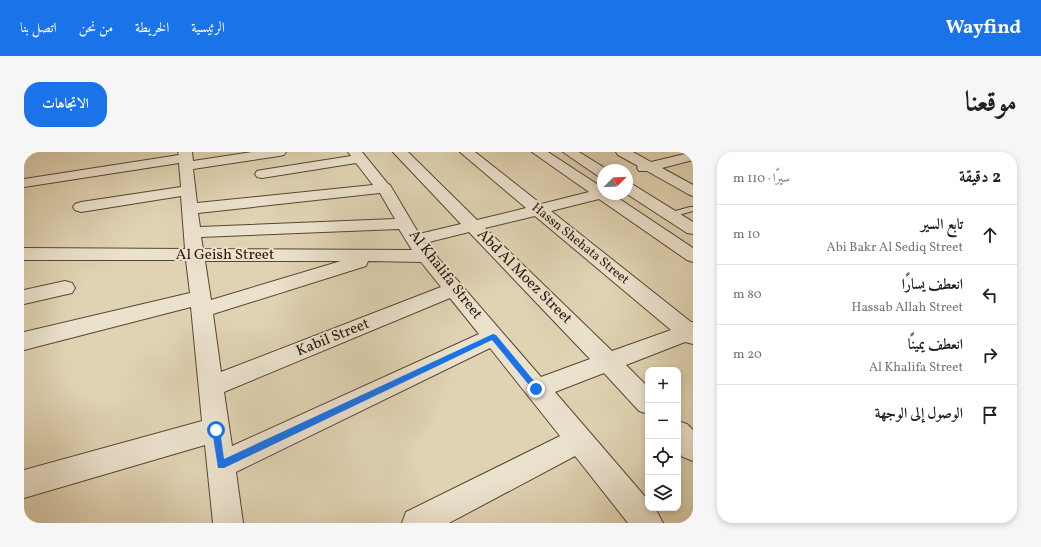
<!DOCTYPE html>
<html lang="ar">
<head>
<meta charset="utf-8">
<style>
  body { margin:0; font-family:Vollkorn,Amiri,serif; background:#f6f6f6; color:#202124; direction:rtl }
  .controls { position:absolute; right:12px; bottom:12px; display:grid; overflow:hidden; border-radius:8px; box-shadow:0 2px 6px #0003 }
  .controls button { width:36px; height:36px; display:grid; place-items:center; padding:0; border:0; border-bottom:1px solid #e0e0e0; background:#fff; color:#202124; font:20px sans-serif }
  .compass { position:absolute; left:573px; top:12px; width:36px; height:36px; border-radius:50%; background:#fff; box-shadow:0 2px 6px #0003; rotate:66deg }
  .stop { position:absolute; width:12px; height:12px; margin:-9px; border:3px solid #1a73e8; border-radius:50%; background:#fff }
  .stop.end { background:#1a73e8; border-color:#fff; box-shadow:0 1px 4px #0008 }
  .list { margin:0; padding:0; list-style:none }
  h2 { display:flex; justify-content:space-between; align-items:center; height:52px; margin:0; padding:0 16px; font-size:17px }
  h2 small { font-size:13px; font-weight:400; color:#757577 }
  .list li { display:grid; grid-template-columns:26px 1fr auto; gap:12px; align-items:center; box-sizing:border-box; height:60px; padding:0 16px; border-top:1px solid #e0e0e0 }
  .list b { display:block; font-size:15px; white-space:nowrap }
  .list p { margin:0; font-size:13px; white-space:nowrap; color:#757577 }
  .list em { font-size:13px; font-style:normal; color:#757577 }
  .icon { flex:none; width:22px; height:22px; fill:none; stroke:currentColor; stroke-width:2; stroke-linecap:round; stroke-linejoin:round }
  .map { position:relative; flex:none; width:669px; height:371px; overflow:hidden; direction:ltr; border-radius:16px }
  header { display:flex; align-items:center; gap:24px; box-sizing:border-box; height:56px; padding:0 20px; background:#1a73e8; color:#fff }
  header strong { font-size:19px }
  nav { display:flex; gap:22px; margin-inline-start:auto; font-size:14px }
  .intro { display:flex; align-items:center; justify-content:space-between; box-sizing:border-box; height:96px; padding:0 24px }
  h1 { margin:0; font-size:28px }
  .button { padding:10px 18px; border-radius:16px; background:#1a73e8; color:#fff; font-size:14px; font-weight:700 }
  main { display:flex; gap:24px; padding:0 24px }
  aside { flex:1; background:#fff; border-radius:16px; box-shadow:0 2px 6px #0003 }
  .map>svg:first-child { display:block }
</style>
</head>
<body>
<header>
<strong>Wayfind</strong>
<nav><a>الرئيسية</a><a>الخريطة</a><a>من نحن</a><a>اتصل بنا</a></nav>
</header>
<div class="intro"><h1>موقعنا</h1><a class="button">الاتجاهات</a></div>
<main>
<aside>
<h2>2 دقيقة<small>سيرًا · 110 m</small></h2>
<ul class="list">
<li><svg class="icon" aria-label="ahead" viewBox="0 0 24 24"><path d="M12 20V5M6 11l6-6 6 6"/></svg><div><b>تابع السير</b><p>Abi Bakr Al Sediq Street</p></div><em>10 m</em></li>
<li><svg class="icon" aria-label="left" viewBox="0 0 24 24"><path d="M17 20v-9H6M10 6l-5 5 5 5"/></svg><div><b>انعطف يسارًا</b><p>Hassab Allah Street</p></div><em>80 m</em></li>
<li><svg class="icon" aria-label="right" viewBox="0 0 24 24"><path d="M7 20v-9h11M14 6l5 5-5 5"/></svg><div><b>انعطف يمينًا</b><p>Al Khalifa Street</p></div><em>20 m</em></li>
<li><svg class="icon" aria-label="arrive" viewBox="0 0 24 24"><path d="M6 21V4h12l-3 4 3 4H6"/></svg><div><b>الوصول إلى الوجهة</b></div></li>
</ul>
</aside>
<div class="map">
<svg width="669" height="371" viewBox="0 0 669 371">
  <rect width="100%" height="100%" fill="#e0d3b3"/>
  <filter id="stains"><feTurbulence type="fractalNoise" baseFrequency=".005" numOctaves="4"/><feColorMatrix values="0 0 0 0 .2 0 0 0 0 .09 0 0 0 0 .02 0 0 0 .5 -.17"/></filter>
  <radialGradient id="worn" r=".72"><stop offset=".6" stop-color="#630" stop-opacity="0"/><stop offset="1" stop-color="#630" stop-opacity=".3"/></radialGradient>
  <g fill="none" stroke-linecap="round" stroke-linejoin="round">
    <g stroke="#584630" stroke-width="2">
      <path id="service" d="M 666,55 L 669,55 L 669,59 L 647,65 L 643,63 L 644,61 Z"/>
    </g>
    <g stroke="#584630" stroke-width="2">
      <path id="minor" d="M 154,0 L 168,0 L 169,9 L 228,0 L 262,0 L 260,3 L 255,4 L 169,17 L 173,51 L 349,33 L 332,11 L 238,26 L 233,25 L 231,22 L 233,19 L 238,18 L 327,4 L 324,0 L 338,0 L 364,32 L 366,33 L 395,82 L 437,72 L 369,0 L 384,0 L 453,68 L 502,56 L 436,0 L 451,0 L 517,52 L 565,40 L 508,0 L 524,0 L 579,36 L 579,42 L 588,42 L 669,96 L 669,110 L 663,108 L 575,47 L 527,59 L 667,170 L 669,170 L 669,192 L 661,190 L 602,213 L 624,235 L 624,262 L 615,259 L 580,221 L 531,240 L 624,348 L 624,356 L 631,356 L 639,371 L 604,371 L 551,304 L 425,371 L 378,371 L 382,360 L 536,284 L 466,196 L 212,320 L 219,371 L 189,371 L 181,293 L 0,346 L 0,318 L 178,269 L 167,155 L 0,198 L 0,180 L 166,141 L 162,108 L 0,108 L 0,96 L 161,97 L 157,44 L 57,60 L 51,58 L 49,55 L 51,52 L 57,50 L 157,35 L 155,11 L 0,35 L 0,27 L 155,3 ZM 356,41 L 371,67 L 176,75 L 174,61 ZM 511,64 L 647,178 L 588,199 L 461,76 ZM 375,77 L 388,98 L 179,97 L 177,85 ZM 445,80 L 566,207 L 517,225 L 401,91 ZM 181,109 L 317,109 L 187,148 ZM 344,109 L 397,110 L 417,135 L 197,220 L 189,162 L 342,114 ZM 426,146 L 455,182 L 208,294 L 200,240 Z
        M 539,0 L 555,0 L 584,18 L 579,18 L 579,25 L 574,24 Z
        M 592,0 L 609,0 L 627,10 L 669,0 L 669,8 L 638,16 L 669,33 L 669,44 L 664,42 L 623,19 L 615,19 L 613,16 L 614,14 L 594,3 Z
        M 603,31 L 608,32 L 669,70 L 669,82 L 663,81 L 603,42 Z
        M 41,129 L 48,131 L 51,136 L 48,141 L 0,152 L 0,138 Z
        M 654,269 L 663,272 L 669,278 L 669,309 L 659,305 L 654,300 Z"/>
    </g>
    <use href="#service" fill="#ebe2ce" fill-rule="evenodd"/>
    <use href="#minor" fill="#ebe2ce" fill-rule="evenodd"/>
  </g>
  <path fill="#1a73e8" d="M 469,182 L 472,183 L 515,235 L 515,239 L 510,239 L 468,188 L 200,316 L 194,316 L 188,278 L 190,276 L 195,276 L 196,278 L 200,307 Z"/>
  <g text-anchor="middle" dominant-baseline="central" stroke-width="4" stroke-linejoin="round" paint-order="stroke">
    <g font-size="13" fill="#2a1705" stroke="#ebe2ce">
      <text transform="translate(556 92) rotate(39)">Hassn Shehata Street</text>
    </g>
    <g font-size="15" fill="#2a1705" stroke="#ebe2ce">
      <text x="201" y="103">Al Geish Street</text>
      <text transform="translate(421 123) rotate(52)">Al Khalifa Street</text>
      <text transform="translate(500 125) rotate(45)">Abd Al Moez Street</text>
      <text transform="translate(309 186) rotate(-22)">Kabil Street</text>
    </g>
  </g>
  <rect width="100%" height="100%" filter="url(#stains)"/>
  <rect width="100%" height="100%" fill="url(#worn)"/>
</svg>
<div class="controls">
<button>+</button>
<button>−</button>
<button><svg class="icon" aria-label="locate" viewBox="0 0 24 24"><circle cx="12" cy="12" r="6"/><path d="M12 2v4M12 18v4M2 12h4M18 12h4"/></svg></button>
<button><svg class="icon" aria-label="layers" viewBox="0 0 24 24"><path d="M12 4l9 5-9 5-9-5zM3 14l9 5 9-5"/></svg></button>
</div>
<svg class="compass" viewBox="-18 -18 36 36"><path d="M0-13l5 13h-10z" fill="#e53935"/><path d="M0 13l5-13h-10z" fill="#757577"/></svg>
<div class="stop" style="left:192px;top:278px"></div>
<div class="stop end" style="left:512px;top:237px"></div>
</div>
</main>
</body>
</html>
